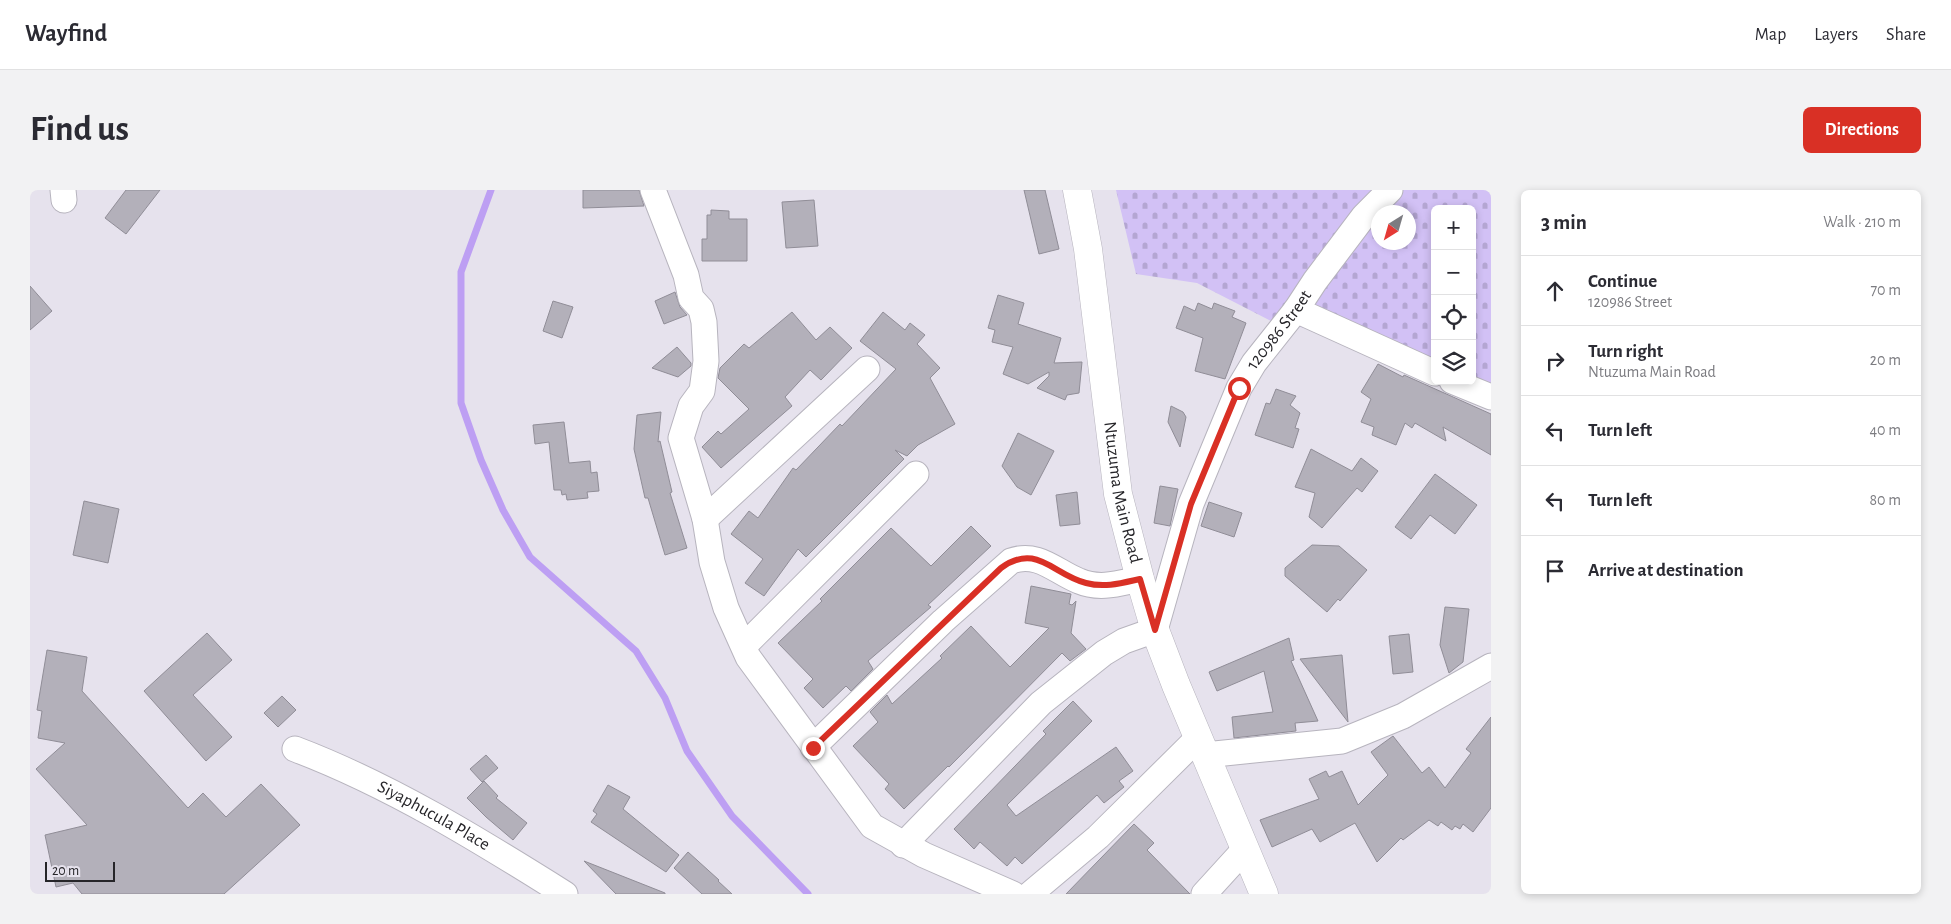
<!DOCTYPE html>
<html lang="en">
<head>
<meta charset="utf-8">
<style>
  body { margin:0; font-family:"Alegreya Sans",sans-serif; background:#f2f2f3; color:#2b2b33 }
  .controls { position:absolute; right:15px; top:15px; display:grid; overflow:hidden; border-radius:8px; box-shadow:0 2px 8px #0003 }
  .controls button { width:45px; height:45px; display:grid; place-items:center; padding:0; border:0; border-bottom:1px solid #e1e1e2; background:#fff; color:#2b2b33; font:25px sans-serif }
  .compass { position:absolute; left:1341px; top:15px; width:45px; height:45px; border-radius:50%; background:#fff; box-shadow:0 2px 8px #0003; rotate:217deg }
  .scale { position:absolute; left:15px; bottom:12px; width:70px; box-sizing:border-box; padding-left:5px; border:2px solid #262529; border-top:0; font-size:14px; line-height:18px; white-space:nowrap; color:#262529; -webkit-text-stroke:4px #e6e2ed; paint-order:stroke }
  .stop { position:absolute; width:15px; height:15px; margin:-11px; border:4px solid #d93025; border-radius:50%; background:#fff }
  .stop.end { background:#d93025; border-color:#fff; box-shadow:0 1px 5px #0008 }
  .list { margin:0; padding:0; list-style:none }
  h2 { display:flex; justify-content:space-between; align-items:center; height:65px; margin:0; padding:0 20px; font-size:21px }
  h2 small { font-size:16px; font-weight:400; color:#7c7c81 }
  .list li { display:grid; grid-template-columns:32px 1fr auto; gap:15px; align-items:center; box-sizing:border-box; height:70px; padding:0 20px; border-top:1px solid #e1e1e2 }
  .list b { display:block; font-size:19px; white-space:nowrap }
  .list p { margin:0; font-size:16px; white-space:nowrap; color:#7c7c81 }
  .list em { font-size:16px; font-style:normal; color:#7c7c81 }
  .icon { flex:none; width:28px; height:28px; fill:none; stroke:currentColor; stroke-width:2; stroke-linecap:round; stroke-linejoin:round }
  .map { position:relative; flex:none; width:1461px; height:704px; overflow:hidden; border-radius:8px }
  header { display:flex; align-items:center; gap:30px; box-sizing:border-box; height:70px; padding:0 25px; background:#fff; border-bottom:1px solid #e1e1e2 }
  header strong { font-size:24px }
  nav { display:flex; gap:28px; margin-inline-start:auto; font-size:18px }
  .intro { display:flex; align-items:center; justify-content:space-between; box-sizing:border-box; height:120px; padding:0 30px }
  h1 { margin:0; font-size:35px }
  .button { padding:12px 22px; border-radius:8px; background:#d93025; color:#fff; font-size:18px; font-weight:700 }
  main { display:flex; gap:30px; padding:0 30px }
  aside { flex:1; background:#fff; border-radius:8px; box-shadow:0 2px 8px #0003 }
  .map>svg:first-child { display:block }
</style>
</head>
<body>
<header>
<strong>Wayfind</strong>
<nav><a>Map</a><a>Layers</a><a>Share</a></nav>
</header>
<div class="intro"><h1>Find us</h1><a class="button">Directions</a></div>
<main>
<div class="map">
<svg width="1461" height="704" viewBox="0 0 1461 704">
  <defs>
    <pattern id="cemetery-stones" width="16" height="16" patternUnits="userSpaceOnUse" patternTransform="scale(1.25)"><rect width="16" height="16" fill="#d2c1f5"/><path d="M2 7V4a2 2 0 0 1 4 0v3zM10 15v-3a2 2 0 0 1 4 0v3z" fill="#b4a6d2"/></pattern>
  </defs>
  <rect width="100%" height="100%" fill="#e6e2ed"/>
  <path fill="url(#cemetery-stones)" fill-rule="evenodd" d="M 1086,0 L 1461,0 L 1461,215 L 1280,139 L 1241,131 L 1167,93 L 1106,84 ZM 1405,19 L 1442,19 L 1442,191 L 1405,191 ZM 1348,22 L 1378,22 L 1378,52 L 1348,52 Z"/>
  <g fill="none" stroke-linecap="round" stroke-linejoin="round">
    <path stroke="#bd9ff3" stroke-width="7" d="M 461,0 L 431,82 L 431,213 L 451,270 L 473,320 L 500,367 L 606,461 L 635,508 L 657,561 L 702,626 L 778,704"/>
  </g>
  <path fill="#b3b0ba" stroke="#908d97" d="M 96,0 L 130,0 L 96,44 L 75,28 Z
    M 553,0 L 609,0 L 614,16 L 553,18 Z
    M 994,0 L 1015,0 L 1029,59 L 1009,64 Z
    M 784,10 L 788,56 L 756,58 L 752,12 Z
    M 681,20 L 699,21 L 699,29 L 717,29 L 717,71 L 672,71 L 672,49 L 677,49 L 677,25 L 681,25 Z
    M 0,96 L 22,121 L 0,140 Z
    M 645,102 L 650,117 L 657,125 L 634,134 L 625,111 Z
    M 968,105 L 994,113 L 988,134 L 1031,148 L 1024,173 L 1052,172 L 1049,203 L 1037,205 L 1035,210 L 1007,198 L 1019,186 L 1019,182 L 998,194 L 973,184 L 983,157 L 962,152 L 965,140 L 958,138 Z
    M 523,111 L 543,117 L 532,148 L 513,141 Z
    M 1168,113 L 1182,119 L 1184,113 L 1205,121 L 1202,127 L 1216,133 L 1195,189 L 1165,181 L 1173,148 L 1146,138 L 1154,116 L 1165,121 Z
    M 762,122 L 786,150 L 800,137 L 822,158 L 791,190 L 780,180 L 755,207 L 762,216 L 691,278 L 672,257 L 688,241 L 691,244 L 719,219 L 688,188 L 690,178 L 714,154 L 719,158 Z
    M 853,122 L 875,140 L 880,133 L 895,145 L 887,154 L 910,178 L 900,188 L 925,234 L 888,255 L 877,266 L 865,260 L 874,269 L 776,367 L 768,359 L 734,406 L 715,393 L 733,369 L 701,344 L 719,321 L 728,328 L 763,278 L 766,280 L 810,234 L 812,236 L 866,179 L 830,151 Z
    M 647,157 L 661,173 L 661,176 L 648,187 L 622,178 Z
    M 1348,174 L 1373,187 L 1374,185 L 1461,224 L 1461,265 L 1413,237 L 1416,251 L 1385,233 L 1382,238 L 1375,233 L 1366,255 L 1342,245 L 1344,237 L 1331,232 L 1341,209 L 1331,202 Z
    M 1246,199 L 1266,206 L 1260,215 L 1270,223 L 1265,238 L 1269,239 L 1263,258 L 1225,245 L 1236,213 L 1240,214 Z
    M 1141,216 L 1153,222 L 1156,227 L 1150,257 L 1138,232 Z
    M 631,222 L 628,252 L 630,251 L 642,302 L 640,303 L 657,358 L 635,365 L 618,308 L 615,308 L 604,259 L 607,225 Z
    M 534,232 L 539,273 L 560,271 L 561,283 L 567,282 L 569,301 L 557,302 L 558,308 L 537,310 L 536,304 L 532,305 L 531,300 L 524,300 L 519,252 L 505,254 L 503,235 Z
    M 988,243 L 1024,261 L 1001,305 L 987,297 L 972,276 Z
    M 1281,259 L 1322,281 L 1331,268 L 1348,281 L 1332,302 L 1327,298 L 1292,338 L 1279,327 L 1285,303 L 1265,297 Z
    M 1405,284 L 1447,315 L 1425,344 L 1400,325 L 1381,349 L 1365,337 Z
    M 1130,296 L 1148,299 L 1140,336 L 1124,333 Z
    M 1047,302 L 1050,334 L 1030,336 L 1026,305 Z
    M 54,311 L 89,319 L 78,373 L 43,365 Z
    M 1179,312 L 1212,323 L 1204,347 L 1171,336 Z
    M 941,336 L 961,356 L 898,415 L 901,417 L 838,471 L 843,479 L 821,501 L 816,496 L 793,518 L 774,498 L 783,489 L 748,453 L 792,411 L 790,409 L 861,338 L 901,376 Z
    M 1282,355 L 1309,356 L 1337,380 L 1310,411 L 1308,409 L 1297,422 L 1255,386 L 1255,378 Z
    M 1001,396 L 1041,404 L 1039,414 L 1042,415 L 1046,411 L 1041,443 L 1056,459 L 1040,471 L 1032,463 L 919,577 L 918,576 L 874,619 L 855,599 L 859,594 L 823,556 L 848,532 L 840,522 L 857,505 L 862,514 L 912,468 L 910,466 L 941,436 L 980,477 L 1019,438 L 995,433 Z
    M 1415,417 L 1439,419 L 1433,472 L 1419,483 L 1410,455 Z
    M 177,443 L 202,470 L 163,505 L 202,547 L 176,571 L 114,501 Z
    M 1379,444 L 1383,482 L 1363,484 L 1359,446 Z
    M 1259,448 L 1264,470 L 1261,471 L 1288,531 L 1265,533 L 1266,541 L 1204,548 L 1202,527 L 1243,522 L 1234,481 L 1187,501 L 1179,482 Z
    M 17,460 L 57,467 L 52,501 L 158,618 L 173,603 L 196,627 L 231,594 L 270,635 L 194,704 L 52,704 L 43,693 L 26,697 L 15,645 L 57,635 L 6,579 L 35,553 L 8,548 L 12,521 L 7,520 Z
    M 1312,465 L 1318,532 L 1270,469 Z
    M 252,506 L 266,520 L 248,537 L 234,523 Z
    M 1043,511 L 1062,531 L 977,615 L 986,626 L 1086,557 L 1103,581 L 1089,591 L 1094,597 L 1074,613 L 1067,605 L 992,674 L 985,667 L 977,676 L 950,652 L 944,659 L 924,639 L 1016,544 L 1013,541 Z
    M 1461,527 L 1461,618 L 1443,642 L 1433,634 L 1430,639 L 1425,636 L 1422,640 L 1411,632 L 1408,636 L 1399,630 L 1373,650 L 1371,648 L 1347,672 L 1325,633 L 1290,652 L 1282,639 L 1242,657 L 1230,630 L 1289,609 L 1279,589 L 1296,581 L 1299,587 L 1312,581 L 1328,615 L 1358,585 L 1341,562 L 1363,546 L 1392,583 L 1399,577 L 1415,598 L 1441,563 L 1436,559 Z
    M 456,565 L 468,578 L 452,592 L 440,579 Z
    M 454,591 L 468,606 L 466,608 L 497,633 L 483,650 L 456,627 L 437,608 Z
    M 578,595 L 600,607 L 593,619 L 649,665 L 636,682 L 561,632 L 567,624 L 563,621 Z
    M 1104,634 L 1124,653 L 1117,660 L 1160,704 L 1036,704 Z
    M 658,662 L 689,690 L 688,691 L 702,704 L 672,704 L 644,678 Z
    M 554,671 L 635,703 L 635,704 L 586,704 Z"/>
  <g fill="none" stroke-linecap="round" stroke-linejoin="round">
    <g stroke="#b7b4be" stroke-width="27">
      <g id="street">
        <path d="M 33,0 L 34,10"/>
        <path d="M 623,0 L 656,85 L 661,108 L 671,119 L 674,132 L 676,171 L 672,201 L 661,216 L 651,248 L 675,329 L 682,372 L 696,418 L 718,467 L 842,636 L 894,665 L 983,704"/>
        <path d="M 1266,120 L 1405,183"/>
        <path d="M 1422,191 L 1461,207"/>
        <path d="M 675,329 L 837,179"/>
        <path d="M 714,456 L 886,284"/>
        <path d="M 783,557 L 913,431 L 981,371 C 1008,361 1026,382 1049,391 C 1070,400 1090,393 1110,389"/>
        <path id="s1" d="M 265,559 C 360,595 449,650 535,704"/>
        <path d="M 1175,565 L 1312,551 L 1373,526 L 1461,476"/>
        <path id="s2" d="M 873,655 L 1011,513 L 1074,463 L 1094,451 L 1125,440 L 1161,314 L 1209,198 L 1224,173 L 1266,120 L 1285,91 L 1334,26 L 1360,0"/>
        <path d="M 1000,704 L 1068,647 L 1168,548"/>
        <path d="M 1174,704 L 1215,659"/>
      </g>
    </g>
    <g stroke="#b7b4be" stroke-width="29">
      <g id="secondary">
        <path id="s3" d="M 1047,0 L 1058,59 L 1088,304 L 1110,389 L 1125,440 L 1146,495 L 1234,704"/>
      </g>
    </g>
    <use href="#street" stroke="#fff" stroke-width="25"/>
    <use href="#secondary" stroke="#fff" stroke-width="28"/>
  </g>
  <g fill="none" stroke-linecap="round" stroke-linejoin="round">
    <path stroke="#d93025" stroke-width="6" d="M 783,558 L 971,378 C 1007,352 1023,385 1056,393 C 1075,398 1092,393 1110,389 L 1125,440 L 1161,314 L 1209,198"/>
  </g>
  <g text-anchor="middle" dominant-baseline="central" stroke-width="4.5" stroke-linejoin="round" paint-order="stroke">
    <g font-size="18" fill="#262529" stroke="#e6e2ed">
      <text stroke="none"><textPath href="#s2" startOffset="662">120986 Street</textPath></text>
      <text stroke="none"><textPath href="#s3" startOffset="306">Ntuzuma Main Road</textPath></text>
      <text stroke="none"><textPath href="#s1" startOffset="154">Siyaphucula Place</textPath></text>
    </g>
  </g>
</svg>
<div class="controls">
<button>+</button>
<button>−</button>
<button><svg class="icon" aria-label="locate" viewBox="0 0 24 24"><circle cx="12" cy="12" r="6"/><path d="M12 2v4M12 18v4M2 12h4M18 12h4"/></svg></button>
<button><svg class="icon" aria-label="layers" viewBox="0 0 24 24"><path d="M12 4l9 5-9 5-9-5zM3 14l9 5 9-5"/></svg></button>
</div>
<svg class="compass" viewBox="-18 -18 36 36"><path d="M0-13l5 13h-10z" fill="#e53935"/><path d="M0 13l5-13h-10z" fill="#7c7c81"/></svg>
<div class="scale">20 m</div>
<div class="stop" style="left:1209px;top:198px"></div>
<div class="stop end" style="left:783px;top:558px"></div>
</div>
<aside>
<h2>3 min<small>Walk · 210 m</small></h2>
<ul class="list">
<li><svg class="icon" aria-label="ahead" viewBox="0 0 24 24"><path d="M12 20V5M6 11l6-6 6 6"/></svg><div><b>Continue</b><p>120986 Street</p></div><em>70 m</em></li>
<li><svg class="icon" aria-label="right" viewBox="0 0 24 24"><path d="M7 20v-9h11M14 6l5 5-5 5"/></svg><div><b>Turn right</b><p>Ntuzuma Main Road</p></div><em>20 m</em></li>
<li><svg class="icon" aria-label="left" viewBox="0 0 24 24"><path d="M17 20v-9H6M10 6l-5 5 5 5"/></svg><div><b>Turn left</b></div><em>40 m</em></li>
<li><svg class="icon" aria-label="left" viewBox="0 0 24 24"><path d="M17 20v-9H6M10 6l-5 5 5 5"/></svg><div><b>Turn left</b></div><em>80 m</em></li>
<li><svg class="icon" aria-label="arrive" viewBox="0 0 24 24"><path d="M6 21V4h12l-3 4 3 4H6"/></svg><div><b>Arrive at destination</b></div></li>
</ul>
</aside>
</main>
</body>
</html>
